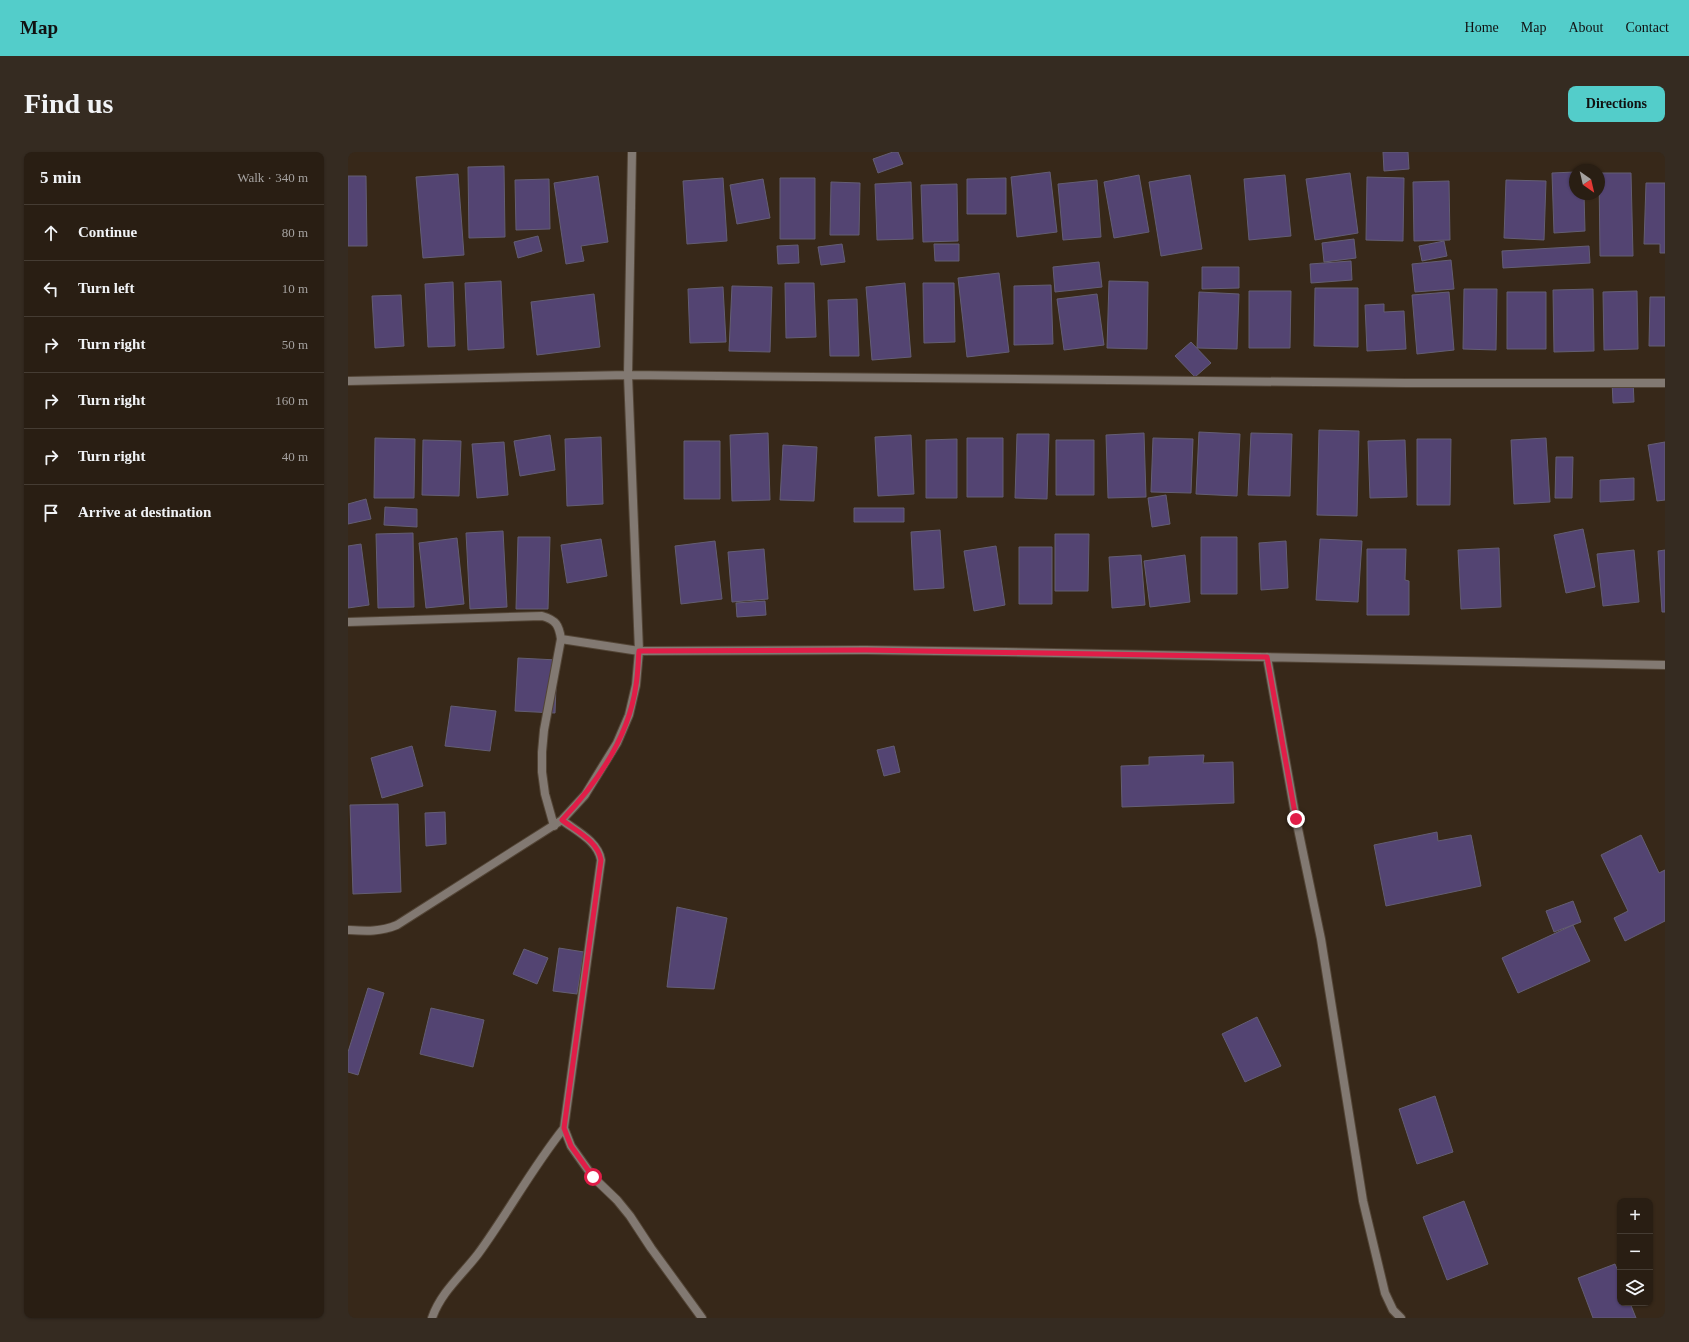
<!DOCTYPE html>
<html lang="en">
<head>
<meta charset="utf-8">
<style>
  body { margin:0; font-family:"Times New Roman",serif; background:#352b21; color:#f1f3f6 }
  .controls { position:absolute; right:12px; bottom:12px; display:grid; overflow:hidden; border-radius:8px; box-shadow:0 1px 3px #0004 }
  .controls button { width:36px; height:36px; display:grid; place-items:center; padding:0; border:0; border-bottom:1px solid #453c33; background:#291e13; color:#f1f3f6; font:20px sans-serif }
  .compass { position:absolute; left:1221px; top:12px; width:36px; height:36px; border-radius:50%; background:#291e13; box-shadow:0 1px 3px #0004; rotate:146deg }
  .stop { position:absolute; width:12px; height:12px; margin:-9px; border:3px solid #e11d48; border-radius:50%; background:#fff }
  .stop.end { background:#e11d48; border-color:#fff; box-shadow:0 1px 4px #0008 }
  .list { margin:0; padding:0; list-style:none }
  h2 { display:flex; justify-content:space-between; align-items:center; height:52px; margin:0; padding:0 16px; font-size:17px }
  h2 small { font-size:13px; font-weight:400; color:#a5a2a0 }
  .list li { display:grid; grid-template-columns:26px 1fr auto; gap:12px; align-items:center; box-sizing:border-box; height:56px; padding:0 16px; border-top:1px solid #453c33 }
  .list b { display:block; font-size:15px; white-space:nowrap }
  .list em { font-size:13px; font-style:normal; color:#a5a2a0 }
  .icon { flex:none; width:22px; height:22px; fill:none; stroke:currentColor; stroke-width:2; stroke-linecap:round; stroke-linejoin:round }
  .map { position:relative; flex:none; width:1317px; height:1166px; overflow:hidden; border-radius:8px }
  header { display:flex; align-items:center; gap:24px; box-sizing:border-box; height:56px; padding:0 20px; background:#53cdca; color:#111 }
  header strong { font-size:19px }
  nav { display:flex; gap:22px; margin-inline-start:auto; font-size:14px }
  .intro { display:flex; align-items:center; justify-content:space-between; box-sizing:border-box; height:96px; padding:0 24px }
  h1 { margin:0; font-size:28px }
  .button { padding:10px 18px; border-radius:8px; background:#53cdca; color:#111; font-size:14px; font-weight:700 }
  main { display:flex; gap:24px; padding:0 24px }
  aside { flex:1; background:#291e13; border-radius:8px; box-shadow:0 1px 3px #0004 }
  .map>svg:first-child { display:block }
</style>
</head>
<body>
<header>
<strong>Map</strong>
<nav><a>Home</a><a>Map</a><a>About</a><a>Contact</a></nav>
</header>
<div class="intro"><h1>Find us</h1><a class="button">Directions</a></div>
<main>
<aside>
<h2>5 min<small>Walk · 340 m</small></h2>
<ul class="list">
<li><svg class="icon" aria-label="ahead" viewBox="0 0 24 24"><path d="M12 20V5M6 11l6-6 6 6"/></svg><div><b>Continue</b></div><em>80 m</em></li>
<li><svg class="icon" aria-label="left" viewBox="0 0 24 24"><path d="M17 20v-9H6M10 6l-5 5 5 5"/></svg><div><b>Turn left</b></div><em>10 m</em></li>
<li><svg class="icon" aria-label="right" viewBox="0 0 24 24"><path d="M7 20v-9h11M14 6l5 5-5 5"/></svg><div><b>Turn right</b></div><em>50 m</em></li>
<li><svg class="icon" aria-label="right" viewBox="0 0 24 24"><path d="M7 20v-9h11M14 6l5 5-5 5"/></svg><div><b>Turn right</b></div><em>160 m</em></li>
<li><svg class="icon" aria-label="right" viewBox="0 0 24 24"><path d="M7 20v-9h11M14 6l5 5-5 5"/></svg><div><b>Turn right</b></div><em>40 m</em></li>
<li><svg class="icon" aria-label="arrive" viewBox="0 0 24 24"><path d="M6 21V4h12l-3 4 3 4H6"/></svg><div><b>Arrive at destination</b></div></li>
</ul>
</aside>
<div class="map">
<svg width="1317" height="1166" viewBox="0 0 1317 1166">
  <rect width="100%" height="100%" fill="#372819"/>
  <path fill="#534472" stroke="#645e73" d="M 545,0 L 550,0 L 555,12 L 530,21 L 525,7 Z
    M 1035,0 L 1060,0 L 1061,17 L 1036,19 Z
    M 156,14 L 157,85 L 121,86 L 120,15 Z
    M 702,20 L 709,80 L 669,85 L 663,25 Z
    M 1227,20 L 1227,42 L 1236,42 L 1237,79 L 1206,81 L 1204,21 Z
    M 1002,21 L 1010,81 L 967,88 L 958,27 Z
    M 1251,21 L 1283,21 L 1285,104 L 1252,104 Z
    M 110,22 L 116,103 L 75,106 L 68,25 Z
    M 791,23 L 801,80 L 766,86 L 756,30 Z
    M 842,23 L 854,97 L 813,104 L 801,30 Z
    M 937,23 L 943,84 L 901,88 L 896,27 Z
    M 0,24 L 18,24 L 19,94 L 0,94 Z
    M 250,24 L 260,90 L 233,94 L 236,109 L 218,112 L 206,31 Z
    M 1019,25 L 1056,26 L 1055,89 L 1018,88 Z
    M 375,26 L 379,89 L 339,92 L 335,29 Z
    M 432,26 L 467,26 L 467,87 L 432,87 Z
    M 658,26 L 658,62 L 619,62 L 619,27 Z
    M 201,27 L 202,77 L 168,78 L 167,28 Z
    M 415,27 L 422,66 L 389,72 L 382,33 Z
    M 749,28 L 753,85 L 715,88 L 710,32 Z
    M 1158,28 L 1198,29 L 1196,88 L 1156,86 Z
    M 1101,29 L 1102,88 L 1066,89 L 1065,30 Z
    M 483,30 L 512,31 L 511,83 L 482,83 Z
    M 563,30 L 565,87 L 529,88 L 527,32 Z
    M 1298,31 L 1317,31 L 1317,101 L 1312,101 L 1312,92 L 1296,92 Z
    M 609,32 L 610,89 L 575,90 L 573,33 Z
    M 190,84 L 194,99 L 170,106 L 166,90 Z
    M 1006,87 L 1008,106 L 976,110 L 974,91 Z
    M 1096,89 L 1099,104 L 1074,109 L 1071,94 Z
    M 494,92 L 497,110 L 473,113 L 470,95 Z
    M 586,92 L 611,92 L 611,109 L 587,109 Z
    M 450,93 L 451,111 L 430,112 L 429,94 Z
    M 1241,94 L 1242,111 L 1155,116 L 1154,99 Z
    M 1103,108 L 1106,137 L 1067,140 L 1064,112 Z
    M 1003,109 L 1004,128 L 963,131 L 962,112 Z
    M 751,110 L 754,135 L 707,140 L 705,115 Z
    M 854,115 L 891,115 L 891,136 L 854,137 Z
    M 651,121 L 661,200 L 619,205 L 610,126 Z
    M 153,129 L 156,196 L 120,198 L 117,131 Z
    M 761,129 L 800,130 L 799,197 L 759,196 Z
    M 105,130 L 107,194 L 80,195 L 77,132 Z
    M 437,131 L 466,131 L 468,185 L 438,186 Z
    M 557,131 L 563,205 L 524,208 L 518,135 Z
    M 575,131 L 606,131 L 607,190 L 576,191 Z
    M 703,133 L 705,192 L 666,193 L 666,134 Z
    M 384,134 L 424,135 L 422,200 L 381,199 Z
    M 375,135 L 378,190 L 342,191 L 340,137 Z
    M 967,136 L 1010,136 L 1010,195 L 966,194 Z
    M 1116,137 L 1149,137 L 1148,198 L 1115,197 Z
    M 1245,137 L 1246,199 L 1206,200 L 1205,138 Z
    M 901,139 L 943,139 L 942,196 L 901,196 Z
    M 1289,139 L 1290,197 L 1256,198 L 1255,140 Z
    M 851,140 L 891,142 L 889,197 L 849,196 Z
    M 1101,140 L 1106,198 L 1069,202 L 1064,143 Z
    M 1159,140 L 1198,140 L 1198,197 L 1159,197 Z
    M 246,142 L 252,195 L 189,203 L 183,150 Z
    M 749,142 L 756,193 L 716,198 L 709,147 Z
    M 53,143 L 56,194 L 27,196 L 24,144 Z
    M 1302,145 L 1317,145 L 1317,194 L 1301,194 Z
    M 509,147 L 511,204 L 482,204 L 480,148 Z
    M 1036,152 L 1036,160 L 1056,159 L 1058,197 L 1019,199 L 1017,153 Z
    M 843,190 L 863,211 L 847,225 L 827,204 Z
    M 1285,228 L 1286,250 L 1265,251 L 1264,229 Z
    M 971,278 L 1011,279 L 1009,364 L 969,363 Z
    M 851,280 L 892,282 L 889,344 L 848,342 Z
    M 420,281 L 422,348 L 384,349 L 382,283 Z
    M 796,281 L 798,345 L 760,346 L 758,283 Z
    M 903,281 L 944,282 L 942,344 L 900,343 Z
    M 669,282 L 701,282 L 699,347 L 667,346 Z
    M 202,283 L 207,318 L 172,324 L 166,289 Z
    M 563,283 L 566,342 L 530,344 L 527,285 Z
    M 253,285 L 255,352 L 219,354 L 217,287 Z
    M 27,286 L 67,287 L 66,346 L 26,346 Z
    M 619,286 L 655,286 L 655,345 L 619,345 Z
    M 805,286 L 845,287 L 843,341 L 803,340 Z
    M 1198,286 L 1202,350 L 1166,352 L 1163,288 Z
    M 609,287 L 609,346 L 578,346 L 578,288 Z
    M 1069,287 L 1103,287 L 1102,353 L 1069,353 Z
    M 75,288 L 113,289 L 111,344 L 74,343 Z
    M 708,288 L 746,288 L 746,343 L 708,343 Z
    M 1057,288 L 1059,345 L 1022,346 L 1020,289 Z
    M 336,289 L 372,289 L 372,347 L 336,347 Z
    M 156,290 L 160,343 L 129,346 L 124,292 Z
    M 1317,290 L 1317,348 L 1309,349 L 1300,293 Z
    M 435,293 L 469,295 L 466,349 L 432,348 Z
    M 1208,305 L 1225,305 L 1224,346 L 1207,346 Z
    M 1286,326 L 1286,348 L 1252,350 L 1252,328 Z
    M 818,343 L 822,372 L 804,375 L 800,346 Z
    M 18,347 L 23,367 L 0,372 L 0,352 Z
    M 37,355 L 69,357 L 69,375 L 36,373 Z
    M 506,356 L 556,356 L 556,370 L 506,370 Z
    M 1235,377 L 1247,435 L 1218,441 L 1206,383 Z
    M 592,378 L 596,436 L 566,438 L 563,380 Z
    M 155,379 L 159,455 L 122,457 L 118,381 Z
    M 65,381 L 66,455 L 30,456 L 28,382 Z
    M 707,382 L 741,382 L 740,439 L 707,439 Z
    M 170,385 L 202,385 L 200,457 L 168,457 Z
    M 853,385 L 889,385 L 889,442 L 853,442 Z
    M 109,386 L 116,452 L 78,456 L 71,391 Z
    M 253,387 L 259,424 L 219,431 L 213,393 Z
    M 972,387 L 1014,389 L 1010,450 L 968,448 Z
    M 367,389 L 374,447 L 333,452 L 327,394 Z
    M 938,389 L 940,436 L 913,438 L 911,391 Z
    M 13,392 L 21,453 L 0,456 L 0,394 Z
    M 648,394 L 657,453 L 626,459 L 616,399 Z
    M 671,395 L 704,395 L 704,452 L 671,452 Z
    M 1151,396 L 1153,455 L 1113,457 L 1110,398 Z
    M 416,397 L 420,447 L 384,450 L 380,400 Z
    M 1019,397 L 1058,397 L 1057,428 L 1061,429 L 1061,463 L 1019,463 Z
    M 1286,398 L 1291,450 L 1255,454 L 1249,402 Z
    M 1317,398 L 1317,460 L 1314,460 L 1310,399 Z
    M 793,403 L 797,453 L 764,456 L 761,405 Z
    M 837,403 L 842,450 L 802,455 L 796,409 Z
    M 417,449 L 418,463 L 389,465 L 388,451 Z
    M 170,506 L 209,508 L 207,561 L 167,559 Z
    M 103,554 L 148,559 L 142,599 L 97,594 Z
    M 64,594 L 75,634 L 34,646 L 23,606 Z
    M 546,594 L 552,620 L 536,624 L 529,598 Z
    M 856,603 L 855,611 L 885,610 L 886,651 L 774,655 L 773,614 L 801,613 L 801,605 Z
    M 50,652 L 53,740 L 5,742 L 2,653 Z
    M 97,660 L 98,692 L 78,694 L 77,661 Z
    M 1089,680 L 1090,689 L 1123,683 L 1133,734 L 1038,754 L 1026,693 Z
    M 1293,683 L 1311,721 L 1317,718 L 1317,769 L 1277,789 L 1266,766 L 1280,759 L 1253,703 Z
    M 1225,749 L 1233,770 L 1206,780 L 1198,759 Z
    M 329,755 L 379,766 L 366,837 L 319,835 Z
    M 1225,773 L 1242,809 L 1170,841 L 1154,806 Z
    M 211,796 L 236,800 L 229,842 L 205,839 Z
    M 176,797 L 200,806 L 189,832 L 165,822 Z
    M 20,836 L 36,841 L 10,923 L 0,920 L 0,900 Z
    M 83,856 L 136,868 L 125,915 L 72,902 Z
    M 909,865 L 933,914 L 897,930 L 874,882 Z
    M 1087,944 L 1105,1000 L 1069,1012 L 1051,957 Z
    M 1116,1049 L 1140,1112 L 1099,1128 L 1075,1065 Z
    M 1267,1112 L 1272,1124 L 1272,1151 L 1282,1151 L 1288,1166 L 1245,1166 L 1230,1126 Z"/>
  <g fill="none" stroke-linecap="round" stroke-linejoin="round">
    <g stroke="#534536" stroke-width="10">
      <path id="minor" d="M 0,229 L 280,223 L 1057,231 L 1317,231
        M 0,470 L 194,464 C 208,468 211,473 213,487 L 196,578 L 194,600 L 194,620 L 197,642 L 206,674
        M 213,487 L 291,499 L 280,223 L 284,0
        M 919,505 L 948,667 L 973,787 L 1015,1049 L 1037,1141 L 1045,1158 L 1053,1166
        M 214,668 C 228,679 250,689 253,708 L 216,976 L 223,994 L 245,1025 L 269,1048 L 282,1064 L 303,1096 L 354,1166
        M 0,778 C 18,779 32,780 49,773 L 214,668 L 237,643 L 269,591 L 281,563 L 288,533 L 291,499 L 518,498 L 657,500 L 1317,513
        M 84,1166 C 93,1140 114,1123 130,1102 C 160,1061 184,1016 216,976"/>
    </g>
    <use href="#minor" stroke="#827972" stroke-width="8"/>
  </g>
  <g fill="none" stroke-linecap="round" stroke-linejoin="round">
    <path stroke="#e11d48" stroke-width="5" d="M 245,1025 L 223,994 L 216,976 L 253,708 C 250,689 228,679 214,668 C 249,631 281,585 288,533 C 290,522 290,510 291,499 L 518,498 L 919,505 L 948,667"/>
  </g>
</svg>
<div class="controls">
<button>+</button>
<button>−</button>
<button><svg class="icon" aria-label="layers" viewBox="0 0 24 24"><path d="M12 4l9 5-9 5-9-5zM3 14l9 5 9-5"/></svg></button>
</div>
<svg class="compass" viewBox="-18 -18 36 36"><path d="M0-13l5 13h-10z" fill="#e53935"/><path d="M0 13l5-13h-10z" fill="#a5a2a0"/></svg>
<div class="stop" style="left:245px;top:1025px"></div>
<div class="stop end" style="left:948px;top:667px"></div>
</div>
</main>
</body>
</html>
